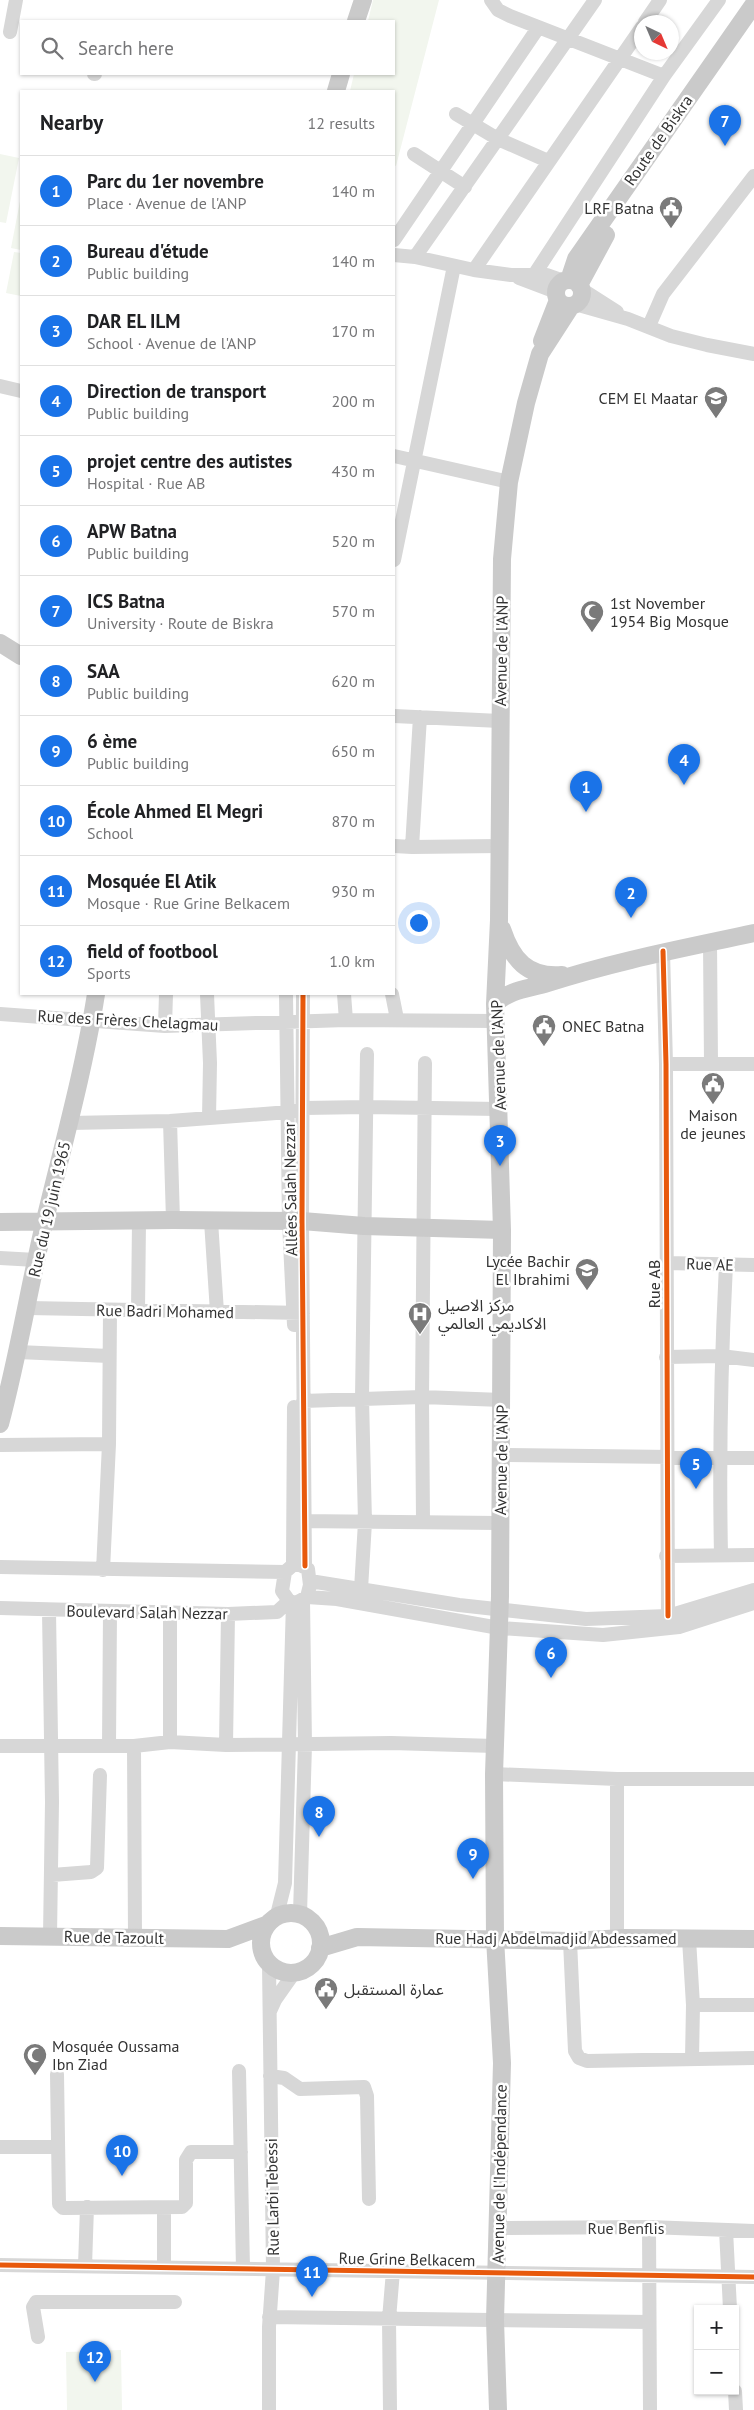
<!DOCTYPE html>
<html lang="en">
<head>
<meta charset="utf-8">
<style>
  body { margin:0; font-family:"PT Sans","Noto Sans Arabic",sans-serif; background:#f2f2f2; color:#202124 }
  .controls { position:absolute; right:15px; bottom:15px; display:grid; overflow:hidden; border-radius:0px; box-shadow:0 1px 4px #0004 }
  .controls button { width:45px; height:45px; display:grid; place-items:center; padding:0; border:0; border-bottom:1px solid #e0e0e0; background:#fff; color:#202124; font:25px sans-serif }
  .compass { position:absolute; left:634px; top:15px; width:45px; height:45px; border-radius:50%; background:#fff; box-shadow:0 1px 4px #0004; rotate:136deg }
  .you { position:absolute; left:418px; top:922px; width:18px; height:18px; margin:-12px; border:4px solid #fff; border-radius:50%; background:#1a73e8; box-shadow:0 0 0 8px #1a73e833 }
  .badge { display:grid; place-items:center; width:32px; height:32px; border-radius:50%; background:#1a73e8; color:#fff; font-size:16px; font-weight:700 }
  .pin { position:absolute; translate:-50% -41px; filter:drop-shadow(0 1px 2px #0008) }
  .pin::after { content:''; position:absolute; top:26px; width:18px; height:15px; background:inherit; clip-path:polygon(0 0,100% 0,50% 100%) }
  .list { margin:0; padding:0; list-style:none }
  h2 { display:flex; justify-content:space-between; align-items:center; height:65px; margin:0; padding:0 20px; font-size:21px }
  h2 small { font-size:16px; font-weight:400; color:#757577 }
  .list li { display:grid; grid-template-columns:32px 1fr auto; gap:15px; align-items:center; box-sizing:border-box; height:70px; padding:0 20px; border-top:1px solid #e0e0e0 }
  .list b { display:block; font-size:19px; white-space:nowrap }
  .list p { margin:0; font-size:16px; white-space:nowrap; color:#757577 }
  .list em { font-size:16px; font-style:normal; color:#757577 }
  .icon { flex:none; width:28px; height:28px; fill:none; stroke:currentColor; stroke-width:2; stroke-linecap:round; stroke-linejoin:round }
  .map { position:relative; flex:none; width:754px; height:2410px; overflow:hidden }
  .search { position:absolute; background:#fff; box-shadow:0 1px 4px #0004; left:20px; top:20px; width:375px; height:55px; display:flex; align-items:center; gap:12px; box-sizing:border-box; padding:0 18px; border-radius:0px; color:#757577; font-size:19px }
  .panel { position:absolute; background:#fff; box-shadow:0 1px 4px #0004; left:20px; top:90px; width:375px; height:905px; border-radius:0px }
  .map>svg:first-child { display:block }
</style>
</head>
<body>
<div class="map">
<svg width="754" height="2410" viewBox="0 0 754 2410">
  <rect width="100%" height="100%" fill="#fff"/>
  <path fill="#f2f6ee" d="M 373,0 L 439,0 L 396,166 L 394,165 L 394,91 L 350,91 L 354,74 L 394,74 L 394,21 L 368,21 Z
    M 0,154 L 19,158 L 6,223 L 0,222 Z
    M 21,196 L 21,250 L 11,248 Z
    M 14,252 L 21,253 L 21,296 L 6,293 Z
    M 121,2350 L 122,2410 L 67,2410 L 66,2352 Z"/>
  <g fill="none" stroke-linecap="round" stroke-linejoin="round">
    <path stroke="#d7d7d7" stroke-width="14" d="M 491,0 L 498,10 L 510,16 L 664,76
      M 645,22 L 660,0
      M 10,32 L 16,0
      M 94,74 L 95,74
      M 456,114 L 498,139 L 548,161
      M 414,154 L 465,187
      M 394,240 L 538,28
      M 394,255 L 415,257 L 474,270 L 511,275 L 547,275 L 564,281
      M 415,257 L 595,0
      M 474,270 L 642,27
      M 534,275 L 664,76 L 719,0
      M 519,278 L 556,292
      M 581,289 L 617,312
      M 575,304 L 628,319 L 671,336 L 707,345 L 754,354
      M 649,326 L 663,294 L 754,176
      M 0,386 L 21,391
      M 394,456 L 509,482
      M 394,560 L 454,266
      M 394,716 L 500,721
      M 394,846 L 412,847 L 500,846
      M 412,847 L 420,717
      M 710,942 L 711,1064
      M 663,951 L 666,1064 L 668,1616
      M 207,994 L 210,1063 L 209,1118
      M 286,994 L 289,1222 L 294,1325
      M 303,994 L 302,1221 L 305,1566
      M 344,994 L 346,1020
      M 392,994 L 397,1019
      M 0,1014 L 165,1026 L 346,1020 L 496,1021
      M 165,1026 L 166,994
      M 666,1064 L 754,1064
      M 170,1121 L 173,1220
      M 70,1123 L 170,1121 L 289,1112 L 304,1108 L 366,1107 L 499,1109
      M 211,1221 L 217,1312
      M 0,1258 L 36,1260
      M 667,1263 L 754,1265
      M 28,1308 L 303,1313
      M 138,1311 L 139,1221
      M 18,1352 L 109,1356
      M 666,1357 L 721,1356 L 754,1360
      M 303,1401 L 422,1397 L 502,1400
      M 0,1445 L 109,1444
      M 502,1455 L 754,1458
      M 298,1521 L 499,1523
      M 423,1521 L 422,1397 L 425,1063
      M 721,1554 C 719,1457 721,1362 726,1265
      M 666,1556 L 754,1555
      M 293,1565 L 294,1407
      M 293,1565 L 300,1565 L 308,1569 L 310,1585 L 307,1597 L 296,1603 L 289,1601 L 282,1591 L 285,1572 Z
      M 0,1567 L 285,1572
      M 103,1570 L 109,1444 L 110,1311
      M 310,1581 L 459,1605 L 586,1619 L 668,1616 L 754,1590
      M 361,1589 L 365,1522 L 362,1398 L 367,1054
      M 307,1597 L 337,1599 L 499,1628 L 603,1635 L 679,1627 L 754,1603
      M 0,1608 L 228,1614 L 277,1612 L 289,1601
      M 49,1611 L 52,1802 L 50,1936
      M 170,1613 L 170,1742
      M 226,1745 L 228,1614
      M 0,1746 L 134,1746 L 170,1742 L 226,1745 L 391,1743 L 495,1746
      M 109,1746 L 110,1612
      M 134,1746 L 135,1937
      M 494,1774 L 617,1779 L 754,1779
      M 52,1875 L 91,1872 L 97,1868 L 100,1775
      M 300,1914 L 305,1745 L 303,1600
      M 277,1915 L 285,1883 L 293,1602
      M 617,1939 L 617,1779
      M 689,1939 L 693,2005 L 692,2059
      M 570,1941 L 575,2051 L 579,2058 L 587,2061 L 754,2058
      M 269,1964 L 273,2270 L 269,2327 L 269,2410
      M 693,2005 L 754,2005
      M 270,2011 L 275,2000 L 294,1973
      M 239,2071 L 243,2269
      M 57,2074 L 59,2204 L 63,2208 L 182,2207 L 186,2203 L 186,2160 L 191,2152 L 241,2152
      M 270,2076 L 284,2078 L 300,2089 L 364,2087 L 367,2096 L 369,2199
      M 0,2147 L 57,2147
      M 164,2208 L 164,2267
      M 649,2227 L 650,2410
      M 497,2228 L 649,2227 L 754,2231
      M 726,2230 L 730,2309
      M 0,2265 L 754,2277
      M 85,2266 L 87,2207
      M 269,2317 L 649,2322
      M 38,2337 L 33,2307 L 36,2302 L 175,2302
      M 735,2391 L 736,2410
      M 390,2410 L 389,2319 L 393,2271"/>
    <path stroke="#cacaca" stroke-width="18" d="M 356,21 L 363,0
      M 336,91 L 341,74
      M 569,280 L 576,259 L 754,4
      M556 293a13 13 0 1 1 26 0a13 13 0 1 1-26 0Z
      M 579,285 L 606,235
      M 542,341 L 558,300
      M 0,643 L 21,656
      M 502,929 C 512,959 527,978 562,975
      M 495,1004 C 510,989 529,989 548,983 C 615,961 685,948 754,933
      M 0,1222 L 173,1220 L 302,1221 L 364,1226 L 502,1230
      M 0,1424 C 18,1357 29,1288 45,1220 C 63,1145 84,1070 96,994
      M261 1943a30 30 0 1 1 60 0a30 30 0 1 1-60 0Z
      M 0,1936 L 228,1939 L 266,1925
      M 320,1948 L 357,1937 L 570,1941 L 623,1938 L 754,1939
      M 498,2410 L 495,2320 L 502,2063 L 495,1938 L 494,1774 L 500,1596 L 502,1230 L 495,1004 L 499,920 L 502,559 L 509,482 L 526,403 L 540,354 L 571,306"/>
    <g stroke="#fff" stroke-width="8">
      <path id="cycleway" d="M 663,951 L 666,1064 L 668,1616
        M 303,994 L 302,1221 L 305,1566
        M 0,2265 L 754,2277"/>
    </g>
    <use href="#cycleway" stroke="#e8590c" stroke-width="5"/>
  </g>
  <defs>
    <g id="civic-pin" transform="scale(1.25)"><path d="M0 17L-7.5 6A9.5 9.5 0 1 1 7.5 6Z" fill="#7a7a7a" stroke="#fff"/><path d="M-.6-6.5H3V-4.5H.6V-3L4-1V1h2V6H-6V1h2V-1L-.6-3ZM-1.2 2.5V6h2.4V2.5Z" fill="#fff"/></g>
    <g id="school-pin" transform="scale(1.25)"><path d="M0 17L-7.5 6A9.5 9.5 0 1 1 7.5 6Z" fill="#7a7a7a" stroke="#fff"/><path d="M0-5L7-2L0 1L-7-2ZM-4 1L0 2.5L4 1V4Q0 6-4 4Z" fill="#fff"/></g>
    <g id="mosque-pin" transform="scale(1.25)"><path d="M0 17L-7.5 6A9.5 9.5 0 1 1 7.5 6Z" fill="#7a7a7a" stroke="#fff"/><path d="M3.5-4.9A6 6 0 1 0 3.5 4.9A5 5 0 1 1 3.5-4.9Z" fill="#fff"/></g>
    <g id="hospital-pin" transform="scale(1.25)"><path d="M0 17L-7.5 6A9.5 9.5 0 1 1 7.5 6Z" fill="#7a7a7a" stroke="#fff"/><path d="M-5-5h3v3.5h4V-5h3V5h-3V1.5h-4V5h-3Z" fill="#fff"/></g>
  </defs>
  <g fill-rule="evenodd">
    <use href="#civic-pin" x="671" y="208"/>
    <use href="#school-pin" x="716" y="398"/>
    <use href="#mosque-pin" x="592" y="612"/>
    <use href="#civic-pin" x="544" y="1026"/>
    <use href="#civic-pin" x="713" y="1084"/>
    <use href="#school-pin" x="587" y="1270"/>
    <use href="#hospital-pin" x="420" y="1314"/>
    <use href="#civic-pin" x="326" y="1989"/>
    <use href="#mosque-pin" x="35" y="2055"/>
  </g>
  <g text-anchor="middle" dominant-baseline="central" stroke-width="5" stroke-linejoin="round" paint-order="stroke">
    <g font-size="16" fill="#333" stroke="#fff">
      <text transform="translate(658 140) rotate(-55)">Route de Biskra</text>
      <text transform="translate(501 651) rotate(-89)">Avenue de l'ANP</text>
      <text transform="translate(128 1020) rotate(3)">Rue des Frères Chelagmau</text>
      <text transform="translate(498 1055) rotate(-92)">Avenue de l'ANP</text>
      <text transform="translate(290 1189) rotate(-91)">Allées Salah Nezzar</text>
      <text transform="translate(49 1209) rotate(-77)">Rue du 19 juin 1965</text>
      <text transform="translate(710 1264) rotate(2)">Rue AE</text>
      <text transform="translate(654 1284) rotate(-90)">Rue AB</text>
      <text transform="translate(165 1311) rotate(1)">Rue Badri Mohamed</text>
      <text transform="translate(501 1460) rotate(-89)">Avenue de l'ANP</text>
      <text transform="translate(147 1612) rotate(1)">Boulevard Salah Nezzar</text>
      <text transform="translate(114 1937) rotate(1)">Rue de Tazoult</text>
      <text x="556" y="1938">Rue Hadj Abdelmadjid Abdessamed</text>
      <text transform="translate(499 2174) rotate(-89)">Avenue de l'Indépendance</text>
      <text transform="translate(272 2197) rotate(-91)">Rue Larbi Tebessi</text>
      <text x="626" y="2228">Rue Benflis</text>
      <text transform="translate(407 2259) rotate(1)">Rue Grine Belkacem</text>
    </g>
    <g font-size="16" fill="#333" stroke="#fff" text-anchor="start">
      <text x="654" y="208" text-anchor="end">LRF Batna</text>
      <text x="698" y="398" text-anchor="end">CEM El Maatar</text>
      <text x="610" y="603">1st November<tspan x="610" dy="18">1954 Big Mosque</tspan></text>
      <text x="562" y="1026">ONEC Batna</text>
      <text x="713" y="1115" text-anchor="middle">Maison<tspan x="713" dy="18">de jeunes</tspan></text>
      <text x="570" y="1261" text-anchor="end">Lycée Bachir<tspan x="570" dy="18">El Ibrahimi</tspan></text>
      <text x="438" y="1305">مركز الاصيل<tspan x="438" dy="18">الاكاديمي العالمي</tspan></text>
      <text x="344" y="1989">عمارة المستقبل</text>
      <text x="52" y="2046">Mosquée Oussama<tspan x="52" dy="18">Ibn Ziad</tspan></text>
    </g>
  </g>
</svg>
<div class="controls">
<button>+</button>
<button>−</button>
</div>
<svg class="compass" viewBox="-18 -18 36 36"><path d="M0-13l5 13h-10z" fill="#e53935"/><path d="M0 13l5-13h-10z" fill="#757577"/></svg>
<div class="you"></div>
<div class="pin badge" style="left:586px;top:812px">1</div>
<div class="pin badge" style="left:631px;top:918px">2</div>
<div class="pin badge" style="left:500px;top:1166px">3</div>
<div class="pin badge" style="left:684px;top:785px">4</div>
<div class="pin badge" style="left:696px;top:1489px">5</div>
<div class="pin badge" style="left:551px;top:1678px">6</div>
<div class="pin badge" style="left:725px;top:146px">7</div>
<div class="pin badge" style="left:319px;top:1837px">8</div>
<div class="pin badge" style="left:473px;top:1879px">9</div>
<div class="pin badge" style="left:122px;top:2176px">10</div>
<div class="pin badge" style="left:312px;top:2297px">11</div>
<div class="pin badge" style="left:95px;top:2382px">12</div>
<div class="search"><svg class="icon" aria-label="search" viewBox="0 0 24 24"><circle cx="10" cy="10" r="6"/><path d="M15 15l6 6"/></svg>Search here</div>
<section class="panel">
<h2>Nearby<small>12 results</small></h2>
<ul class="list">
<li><span class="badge">1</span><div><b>Parc du 1er novembre</b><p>Place · Avenue de l'ANP</p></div><em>140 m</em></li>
<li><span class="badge">2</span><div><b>Bureau d'étude</b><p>Public building</p></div><em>140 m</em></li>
<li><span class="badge">3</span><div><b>DAR EL ILM</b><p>School · Avenue de l'ANP</p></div><em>170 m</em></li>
<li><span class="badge">4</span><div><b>Direction de transport</b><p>Public building</p></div><em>200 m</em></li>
<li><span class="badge">5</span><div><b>projet centre des autistes</b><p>Hospital · Rue AB</p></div><em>430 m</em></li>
<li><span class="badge">6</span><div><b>APW Batna</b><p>Public building</p></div><em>520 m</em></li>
<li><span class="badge">7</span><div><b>ICS Batna</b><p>University · Route de Biskra</p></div><em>570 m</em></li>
<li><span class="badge">8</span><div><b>SAA</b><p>Public building</p></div><em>620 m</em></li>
<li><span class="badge">9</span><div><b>6 ème</b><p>Public building</p></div><em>650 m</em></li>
<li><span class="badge">10</span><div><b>École Ahmed El Megri</b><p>School</p></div><em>870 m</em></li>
<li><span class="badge">11</span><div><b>Mosquée El Atik</b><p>Mosque · Rue Grine Belkacem</p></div><em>930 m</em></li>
<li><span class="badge">12</span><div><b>field of footbool</b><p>Sports</p></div><em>1.0 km</em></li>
</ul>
</section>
</div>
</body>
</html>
